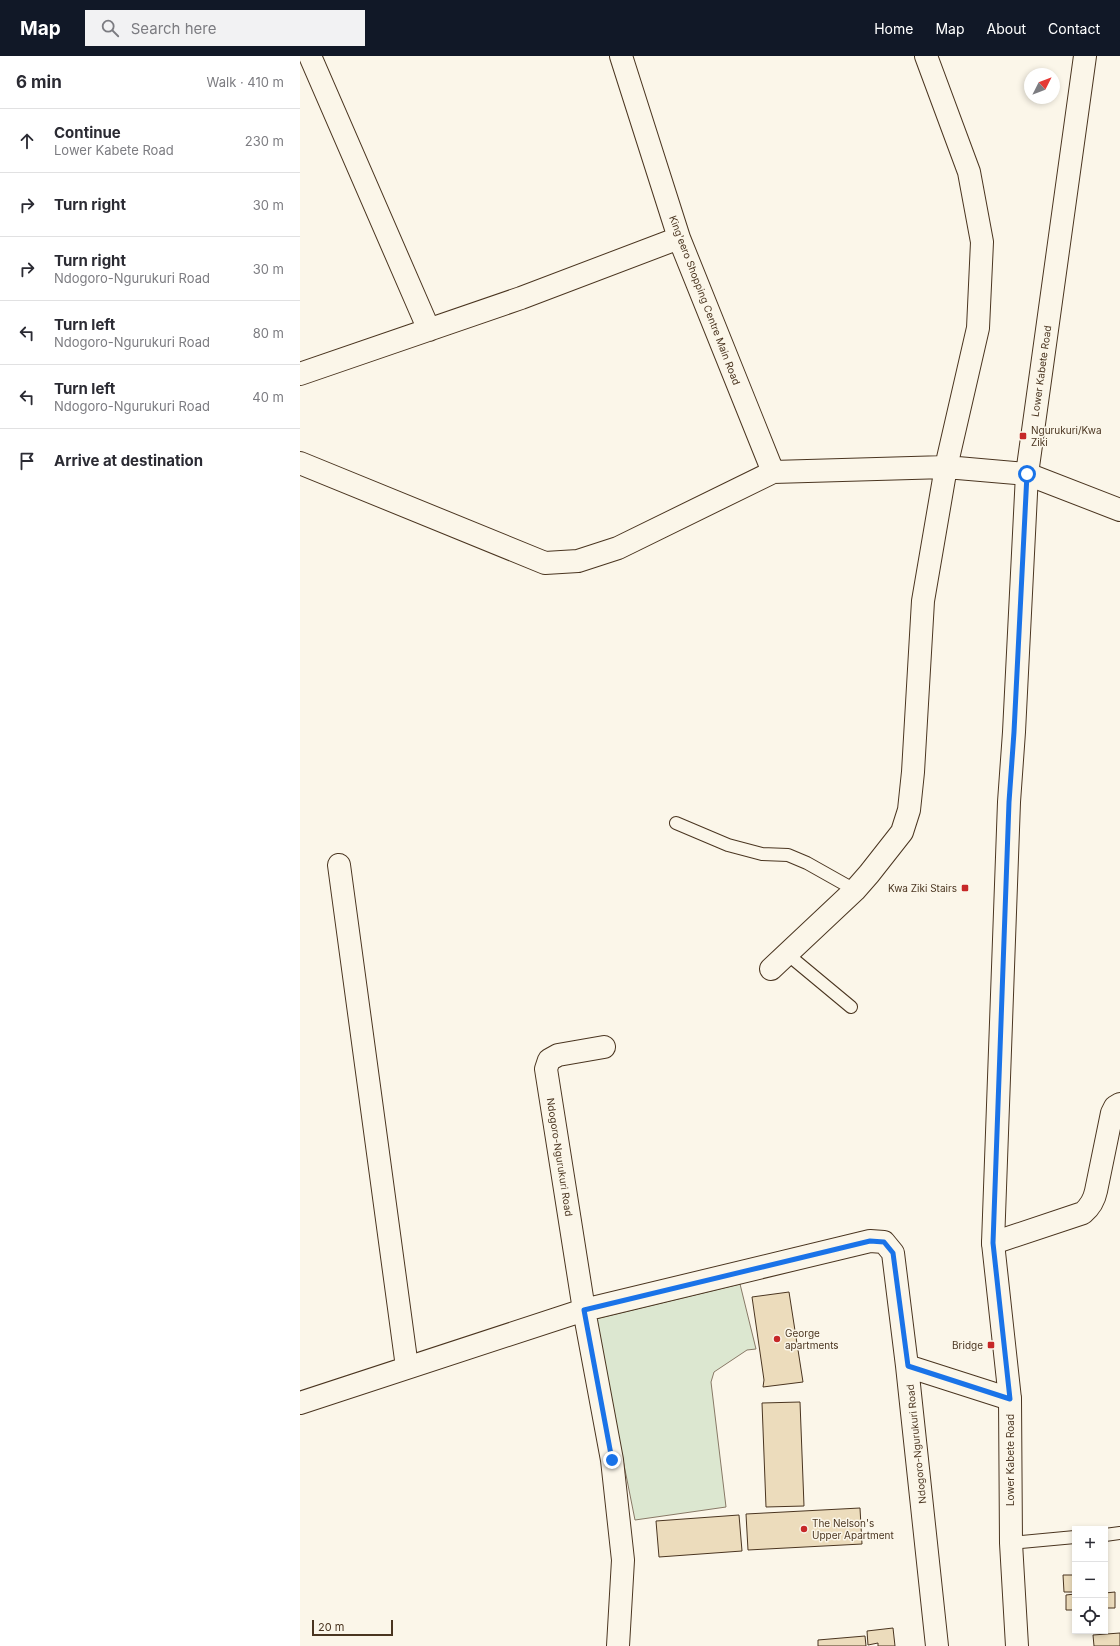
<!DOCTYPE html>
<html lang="en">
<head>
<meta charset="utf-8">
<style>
  body { margin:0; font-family:Inter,sans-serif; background:#f2f2f3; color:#2b2b33 }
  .controls { position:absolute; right:12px; bottom:12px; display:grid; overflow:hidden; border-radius:0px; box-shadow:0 2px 6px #0003 }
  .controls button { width:36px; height:36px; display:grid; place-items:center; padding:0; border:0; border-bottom:1px solid #e1e1e2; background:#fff; color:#2b2b33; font:20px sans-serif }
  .compass { position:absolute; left:724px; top:12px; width:36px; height:36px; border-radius:50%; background:#fff; box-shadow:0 2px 6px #0003; rotate:48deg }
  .scale { position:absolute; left:12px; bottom:10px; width:81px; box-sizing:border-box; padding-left:4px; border:2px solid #4a3520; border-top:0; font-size:11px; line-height:14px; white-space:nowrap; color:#4a3520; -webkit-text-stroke:3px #fbf6e9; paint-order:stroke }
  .stop { position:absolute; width:12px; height:12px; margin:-9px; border:3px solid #1a73e8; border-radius:50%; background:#fff }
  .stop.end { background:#1a73e8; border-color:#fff; box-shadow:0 1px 4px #0008 }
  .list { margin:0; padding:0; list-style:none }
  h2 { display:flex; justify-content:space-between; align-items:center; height:52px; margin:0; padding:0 16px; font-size:17px }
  h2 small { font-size:13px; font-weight:400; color:#7c7c81 }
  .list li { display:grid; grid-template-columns:26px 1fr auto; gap:12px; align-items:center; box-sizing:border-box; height:64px; padding:0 16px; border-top:1px solid #e1e1e2 }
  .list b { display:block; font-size:15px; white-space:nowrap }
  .list p { margin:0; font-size:13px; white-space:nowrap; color:#7c7c81 }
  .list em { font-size:13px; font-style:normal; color:#7c7c81 }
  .icon { flex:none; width:22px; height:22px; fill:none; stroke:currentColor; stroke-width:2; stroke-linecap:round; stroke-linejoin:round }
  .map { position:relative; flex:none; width:820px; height:1590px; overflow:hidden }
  header { display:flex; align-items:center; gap:24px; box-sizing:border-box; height:56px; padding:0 20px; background:#111827; color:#fff }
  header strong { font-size:19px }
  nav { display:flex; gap:22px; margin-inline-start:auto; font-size:14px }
  .search { width:280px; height:36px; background:#f2f2f3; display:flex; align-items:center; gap:10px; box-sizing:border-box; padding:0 14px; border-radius:0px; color:#7c7c81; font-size:15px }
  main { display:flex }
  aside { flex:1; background:#fff }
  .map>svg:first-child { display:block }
</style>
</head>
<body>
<header>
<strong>Map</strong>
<div class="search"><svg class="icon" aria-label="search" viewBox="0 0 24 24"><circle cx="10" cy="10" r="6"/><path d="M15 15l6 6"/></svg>Search here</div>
<nav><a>Home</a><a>Map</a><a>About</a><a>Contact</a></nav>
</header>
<main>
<aside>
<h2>6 min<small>Walk · 410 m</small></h2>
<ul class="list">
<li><svg class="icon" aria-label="ahead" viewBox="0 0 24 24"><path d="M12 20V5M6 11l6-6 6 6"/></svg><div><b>Continue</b><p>Lower Kabete Road</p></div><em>230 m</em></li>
<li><svg class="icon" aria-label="right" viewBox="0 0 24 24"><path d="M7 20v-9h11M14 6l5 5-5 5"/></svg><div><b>Turn right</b></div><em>30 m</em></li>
<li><svg class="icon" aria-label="right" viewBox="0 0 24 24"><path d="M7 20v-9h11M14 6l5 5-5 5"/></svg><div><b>Turn right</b><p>Ndogoro-Ngurukuri Road</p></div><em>30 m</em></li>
<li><svg class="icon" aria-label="left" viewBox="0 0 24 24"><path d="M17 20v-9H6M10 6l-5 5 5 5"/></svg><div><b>Turn left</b><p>Ndogoro-Ngurukuri Road</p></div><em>80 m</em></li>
<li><svg class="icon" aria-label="left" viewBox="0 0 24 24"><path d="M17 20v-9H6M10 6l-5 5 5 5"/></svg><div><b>Turn left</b><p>Ndogoro-Ngurukuri Road</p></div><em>40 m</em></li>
<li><svg class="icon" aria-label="arrive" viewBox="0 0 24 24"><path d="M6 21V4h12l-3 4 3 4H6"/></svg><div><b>Arrive at destination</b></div></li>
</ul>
</aside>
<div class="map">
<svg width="820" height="1590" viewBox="0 0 820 1590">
  <rect width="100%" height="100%" fill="#fbf6e9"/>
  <path fill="#dce7d0" stroke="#887966" d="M 440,1228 L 456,1293 L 447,1294 L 414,1316 L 411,1326 L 426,1451 L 335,1464 L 295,1263 Z"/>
  <path fill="#ecdcbc" stroke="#4a3520" d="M 489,1236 L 503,1326 L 463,1331 L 464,1324 L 452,1241 Z
    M 500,1346 L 504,1450 L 466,1451 L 462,1347 Z
    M 560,1452 L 562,1488 L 448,1494 L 446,1458 Z
    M 439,1459 L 442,1495 L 359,1501 L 356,1465 Z
    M 763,1519 L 775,1519 L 775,1536 L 764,1536 Z
    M 815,1536 L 815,1552 L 805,1552 L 805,1537 Z
    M 775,1538 L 775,1554 L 766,1554 L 766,1539 Z
    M 593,1572 L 595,1590 L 578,1590 L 578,1587 L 568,1589 L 567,1575 Z
    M 820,1577 L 820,1590 L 794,1590 L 793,1579 Z
    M 565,1580 L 566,1590 L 518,1590 L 518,1584 Z"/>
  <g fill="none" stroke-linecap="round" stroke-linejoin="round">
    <g stroke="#4a3520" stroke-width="14">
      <path id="service" d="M 376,767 L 428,789 L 462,798 L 488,799 L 507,807 L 555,834
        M 486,897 L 551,951
        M 805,1479 L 820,1477
        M 711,1487 L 775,1481"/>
    </g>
    <g stroke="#4a3520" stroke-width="24">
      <path id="minor" d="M 10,0 L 129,274
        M 321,0 L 379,182 L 473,416
        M 0,318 L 221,242 L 379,182
        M 0,407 L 245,507 L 278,505 L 318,492 L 473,416 L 646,411 L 727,418 L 820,454
        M 39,809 L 107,1311
        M 471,913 L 555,834 L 569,818 L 602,776 L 609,754 L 613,716 L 623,545 L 646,411 L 678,272 L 682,186 L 669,116 L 626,0
        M 304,991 L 258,999 L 249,1004 L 246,1013 L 284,1254 L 312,1404 L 323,1504 L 318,1590
        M 693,1187 L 783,1157 C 790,1151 794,1145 796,1135 L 812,1057 L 815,1051 L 820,1048
        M 607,1310 L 710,1343
        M 0,1347 L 284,1254 L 570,1185 L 584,1186 L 593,1197 L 607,1310 L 637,1590"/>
    </g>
    <g stroke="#4a3520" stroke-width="24">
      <path id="secondary" d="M 717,1590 L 711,1487 L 710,1343 L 693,1187 L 709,746 L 714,676 L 727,418 L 785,0"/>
    </g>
    <use href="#service" stroke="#fbf6e9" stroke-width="12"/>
    <use href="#minor" stroke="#fbf6e9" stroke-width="22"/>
    <use href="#secondary" stroke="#fbf6e9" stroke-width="22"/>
  </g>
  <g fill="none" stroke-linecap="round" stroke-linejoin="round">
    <path stroke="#1a73e8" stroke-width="5" d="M 312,1404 L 284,1254 L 570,1185 L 584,1186 L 593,1197 L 608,1310 L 710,1343 L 693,1187 L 709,746 L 714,676 L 727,418"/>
  </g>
  <g fill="#c62828" stroke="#fbf6e9" stroke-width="1.5">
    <rect x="719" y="376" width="8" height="8" rx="2"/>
    <rect x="661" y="828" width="8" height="8" rx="2"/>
    <circle cx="477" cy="1283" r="4"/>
    <rect x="687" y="1285" width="8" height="8" rx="2"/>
    <circle cx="504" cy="1473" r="4"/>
  </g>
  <g text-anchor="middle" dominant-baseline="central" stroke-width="3" stroke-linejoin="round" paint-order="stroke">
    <g font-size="10" fill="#4a3520" stroke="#fbf6e9">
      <text transform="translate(405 244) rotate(69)">King'eero Shopping Centre Main Road</text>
      <text transform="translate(741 315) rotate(-82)">Lower Kabete Road</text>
      <text transform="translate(260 1101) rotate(81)">Ndogoro-Ngurukuri Road</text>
      <text transform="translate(616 1388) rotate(-96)">Ndogoro-Ngurukuri Road</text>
      <text transform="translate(710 1404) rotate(-90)">Lower Kabete Road</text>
    </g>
    <g font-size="10" fill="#4a3520" stroke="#fbf6e9" text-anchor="start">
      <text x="731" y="374">Ngurukuri/Kwa<tspan x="731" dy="12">Ziki</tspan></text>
      <text x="657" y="832" text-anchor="end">Kwa Ziki Stairs</text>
      <text x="485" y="1277">George<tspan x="485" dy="12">apartments</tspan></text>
      <text x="683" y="1289" text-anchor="end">Bridge</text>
      <text x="512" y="1467">The Nelson's<tspan x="512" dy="12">Upper Apartment</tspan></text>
    </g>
  </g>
</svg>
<div class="controls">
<button>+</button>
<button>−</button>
<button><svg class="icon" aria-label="locate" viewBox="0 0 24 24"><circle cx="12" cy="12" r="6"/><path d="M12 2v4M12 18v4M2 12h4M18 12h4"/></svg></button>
</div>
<svg class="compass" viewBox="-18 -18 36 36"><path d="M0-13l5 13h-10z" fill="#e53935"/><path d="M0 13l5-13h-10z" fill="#7c7c81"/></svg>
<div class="scale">20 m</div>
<div class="stop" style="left:727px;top:418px"></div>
<div class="stop end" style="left:312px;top:1404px"></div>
</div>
</main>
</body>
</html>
